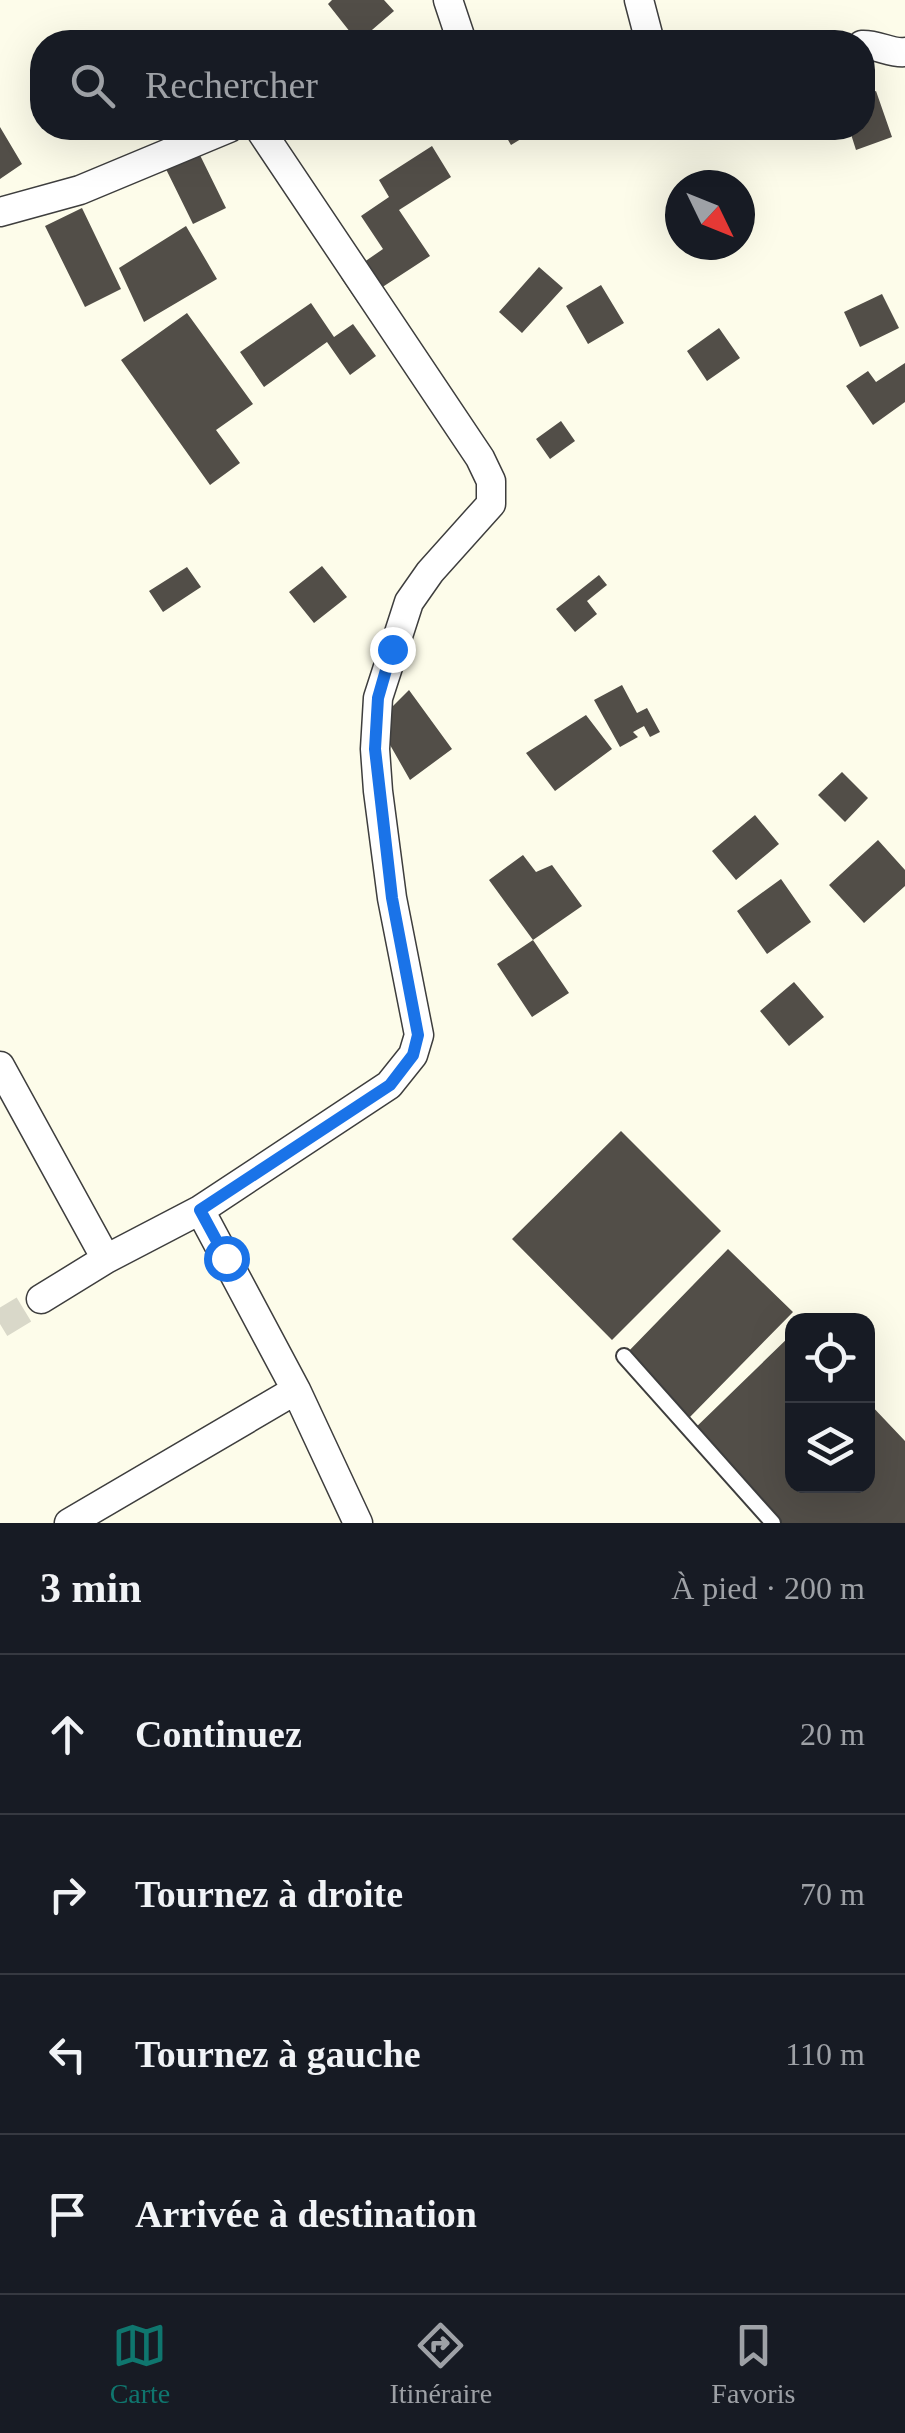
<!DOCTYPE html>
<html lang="fr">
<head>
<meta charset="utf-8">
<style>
  body { margin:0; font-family:Georgia,serif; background:#242831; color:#f1f3f6 }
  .controls { position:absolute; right:30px; bottom:30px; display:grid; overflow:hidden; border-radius:20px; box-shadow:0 10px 40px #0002 }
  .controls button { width:90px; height:90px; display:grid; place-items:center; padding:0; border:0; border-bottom:2px solid #363941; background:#171b24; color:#f1f3f6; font:50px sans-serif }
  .compass { position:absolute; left:665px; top:170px; width:90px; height:90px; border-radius:50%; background:#171b24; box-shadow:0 10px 40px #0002; rotate:133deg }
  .stop { position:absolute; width:30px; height:30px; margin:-22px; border:8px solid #1a73e8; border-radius:50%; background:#fff }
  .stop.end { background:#1a73e8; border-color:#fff; box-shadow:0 2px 10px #0008 }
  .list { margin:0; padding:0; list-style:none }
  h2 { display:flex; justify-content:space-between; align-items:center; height:130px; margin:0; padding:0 40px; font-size:42px }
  h2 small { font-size:32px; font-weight:400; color:#9ea1a6 }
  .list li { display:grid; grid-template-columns:65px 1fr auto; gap:30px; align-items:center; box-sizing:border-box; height:160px; padding:0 40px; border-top:2px solid #363941 }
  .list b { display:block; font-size:38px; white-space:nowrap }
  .list em { font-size:32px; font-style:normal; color:#9ea1a6 }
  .icon { flex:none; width:55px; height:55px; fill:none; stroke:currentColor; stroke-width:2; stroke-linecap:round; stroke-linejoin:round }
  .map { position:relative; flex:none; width:905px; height:1523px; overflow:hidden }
  .search { position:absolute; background:#171b24; box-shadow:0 10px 40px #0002; left:30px; right:30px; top:30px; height:110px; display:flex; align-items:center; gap:25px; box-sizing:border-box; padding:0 35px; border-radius:40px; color:#9ea1a6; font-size:38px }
  .sheet { height:770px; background:#171b24 }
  nav { display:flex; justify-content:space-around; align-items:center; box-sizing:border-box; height:140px; border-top:2px solid #363941; background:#171b24; font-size:28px; color:#9ea1a6 }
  nav a { display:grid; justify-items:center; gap:5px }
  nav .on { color:#0f766e }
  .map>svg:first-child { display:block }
</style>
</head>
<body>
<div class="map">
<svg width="905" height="1523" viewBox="0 0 905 1523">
  <rect width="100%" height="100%" fill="#fdfcea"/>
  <path fill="#524e48" d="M 332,0 L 384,0 L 394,11 L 358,42 L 328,4 Z
    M 876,91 L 892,137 L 856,150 L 849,128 L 862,128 L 862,96 Z
    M 0,127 L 22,164 L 0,179 Z
    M 501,128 L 539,128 L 511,145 Z
    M 195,145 L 226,208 L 193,224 L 162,161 Z
    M 432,146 L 451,177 L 399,210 L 430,256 L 358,303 L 341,278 L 383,249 L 361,216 L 389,197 L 379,180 Z
    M 82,208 L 121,289 L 85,307 L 45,226 Z
    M 186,226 L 217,279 L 144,322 L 119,268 Z
    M 539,267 L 563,288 L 522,333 L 499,312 Z
    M 601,285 L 624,323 L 588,344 L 566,306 Z
    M 882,294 L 899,328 L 860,347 L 844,312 Z
    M 311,303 L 334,337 L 353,324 L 376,356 L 350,375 L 327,342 L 264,387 L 240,352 Z
    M 187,313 L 253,404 L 216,430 L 240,463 L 210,485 L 121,360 Z
    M 719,328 L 740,358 L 707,381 L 687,351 Z
    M 905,363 L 905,402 L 873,425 L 846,386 L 868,371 L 876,382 Z
    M 561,421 L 575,441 L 550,459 L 536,439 Z
    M 322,566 L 347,597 L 314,623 L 289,592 Z
    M 187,567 L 201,587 L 163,612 L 149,591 Z
    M 599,575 L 607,585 L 587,601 L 597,614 L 575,632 L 556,609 Z
    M 622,685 L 637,713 L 647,708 L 660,732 L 650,737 L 644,726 L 633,732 L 638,737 L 620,747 L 594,700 Z
    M 409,690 L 452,749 L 410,780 L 377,722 Z
    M 586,715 L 612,749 L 555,791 L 526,753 Z
    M 842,772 L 868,798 L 845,822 L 818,795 Z
    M 755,815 L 779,844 L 736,880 L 712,851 Z
    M 878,840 L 905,870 L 905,886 L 864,923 L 829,885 Z
    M 523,855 L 536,872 L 552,865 L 582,906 L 533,940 L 569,993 L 532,1017 L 497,964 L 533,940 L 489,880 Z
    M 781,879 L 811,922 L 767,954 L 737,911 Z
    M 794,982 L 824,1017 L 789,1046 L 760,1011 Z
    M 621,1131 L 721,1231 L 612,1340 L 512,1239 Z
    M 728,1249 L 793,1312 L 688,1419 L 624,1356 Z
    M 792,1334 L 792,1486 L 868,1486 L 868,1402 L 905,1441 L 905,1523 L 779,1523 L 691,1432 Z"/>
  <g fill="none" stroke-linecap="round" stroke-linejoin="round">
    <path stroke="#d9d8c9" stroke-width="28" stroke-dasharray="28 14" stroke-linecap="butt" d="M 0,1324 L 41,1299"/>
    <g stroke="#3e3e3e" stroke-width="18">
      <path id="service" d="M 624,1356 L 773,1523"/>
    </g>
    <g stroke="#3e3e3e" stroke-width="31">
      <path id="minor" d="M 448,0 L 462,42
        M 639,0 L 650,42
        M 862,45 C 877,44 892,54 905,52
        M 0,212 L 80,190 L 229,128
        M 0,1066 L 106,1259
        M 200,1210 L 296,1390 L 358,1523
        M 41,1299 L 106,1259 L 200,1210 L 389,1085 L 413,1055 L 419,1035 L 392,898 L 378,791 L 375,749 L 378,698 L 409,602 L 430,572 L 491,504 L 491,481 L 480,458 L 259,128
        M 69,1523 L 296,1390"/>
    </g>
    <use href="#service" stroke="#fff" stroke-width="14"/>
    <use href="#minor" stroke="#fff" stroke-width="28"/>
  </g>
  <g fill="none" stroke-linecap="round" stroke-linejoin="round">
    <path stroke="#1a73e8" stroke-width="12" d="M 226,1258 L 200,1210 L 390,1085 L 413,1055 L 418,1035 L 392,898 L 375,749 L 378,698 L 392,649"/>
  </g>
</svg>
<div class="controls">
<button><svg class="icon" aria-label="locate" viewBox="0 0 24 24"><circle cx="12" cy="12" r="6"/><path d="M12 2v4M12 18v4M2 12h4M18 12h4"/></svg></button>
<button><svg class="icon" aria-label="layers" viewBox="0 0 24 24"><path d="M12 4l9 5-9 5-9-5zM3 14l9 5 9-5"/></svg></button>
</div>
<svg class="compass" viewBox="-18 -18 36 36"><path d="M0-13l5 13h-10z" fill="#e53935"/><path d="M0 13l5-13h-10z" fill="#9ea1a6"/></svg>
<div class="stop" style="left:226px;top:1258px"></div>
<div class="stop end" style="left:392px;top:649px"></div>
<div class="search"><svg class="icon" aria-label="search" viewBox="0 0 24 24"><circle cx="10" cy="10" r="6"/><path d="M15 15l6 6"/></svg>Rechercher</div>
</div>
<section class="sheet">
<h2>3 min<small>À pied · 200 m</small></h2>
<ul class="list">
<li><svg class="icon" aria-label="ahead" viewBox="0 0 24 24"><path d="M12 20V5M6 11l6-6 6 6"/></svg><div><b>Continuez</b></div><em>20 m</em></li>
<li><svg class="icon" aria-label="right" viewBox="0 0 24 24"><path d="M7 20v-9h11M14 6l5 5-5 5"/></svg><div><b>Tournez à droite</b></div><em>70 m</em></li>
<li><svg class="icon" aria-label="left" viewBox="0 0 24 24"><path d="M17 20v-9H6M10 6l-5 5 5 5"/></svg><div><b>Tournez à gauche</b></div><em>110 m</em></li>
<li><svg class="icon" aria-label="arrive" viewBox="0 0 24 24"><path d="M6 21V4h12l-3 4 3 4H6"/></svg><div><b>Arrivée à destination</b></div></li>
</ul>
</section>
<nav>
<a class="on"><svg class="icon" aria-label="map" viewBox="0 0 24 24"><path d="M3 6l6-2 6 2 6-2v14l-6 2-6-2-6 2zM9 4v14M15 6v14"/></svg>Carte</a>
<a><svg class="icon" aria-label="directions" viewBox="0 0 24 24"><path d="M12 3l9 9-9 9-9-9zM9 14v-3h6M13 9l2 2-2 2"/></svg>Itinéraire</a>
<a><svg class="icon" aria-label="saved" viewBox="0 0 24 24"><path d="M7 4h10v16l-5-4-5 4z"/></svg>Favoris</a>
</nav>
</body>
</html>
